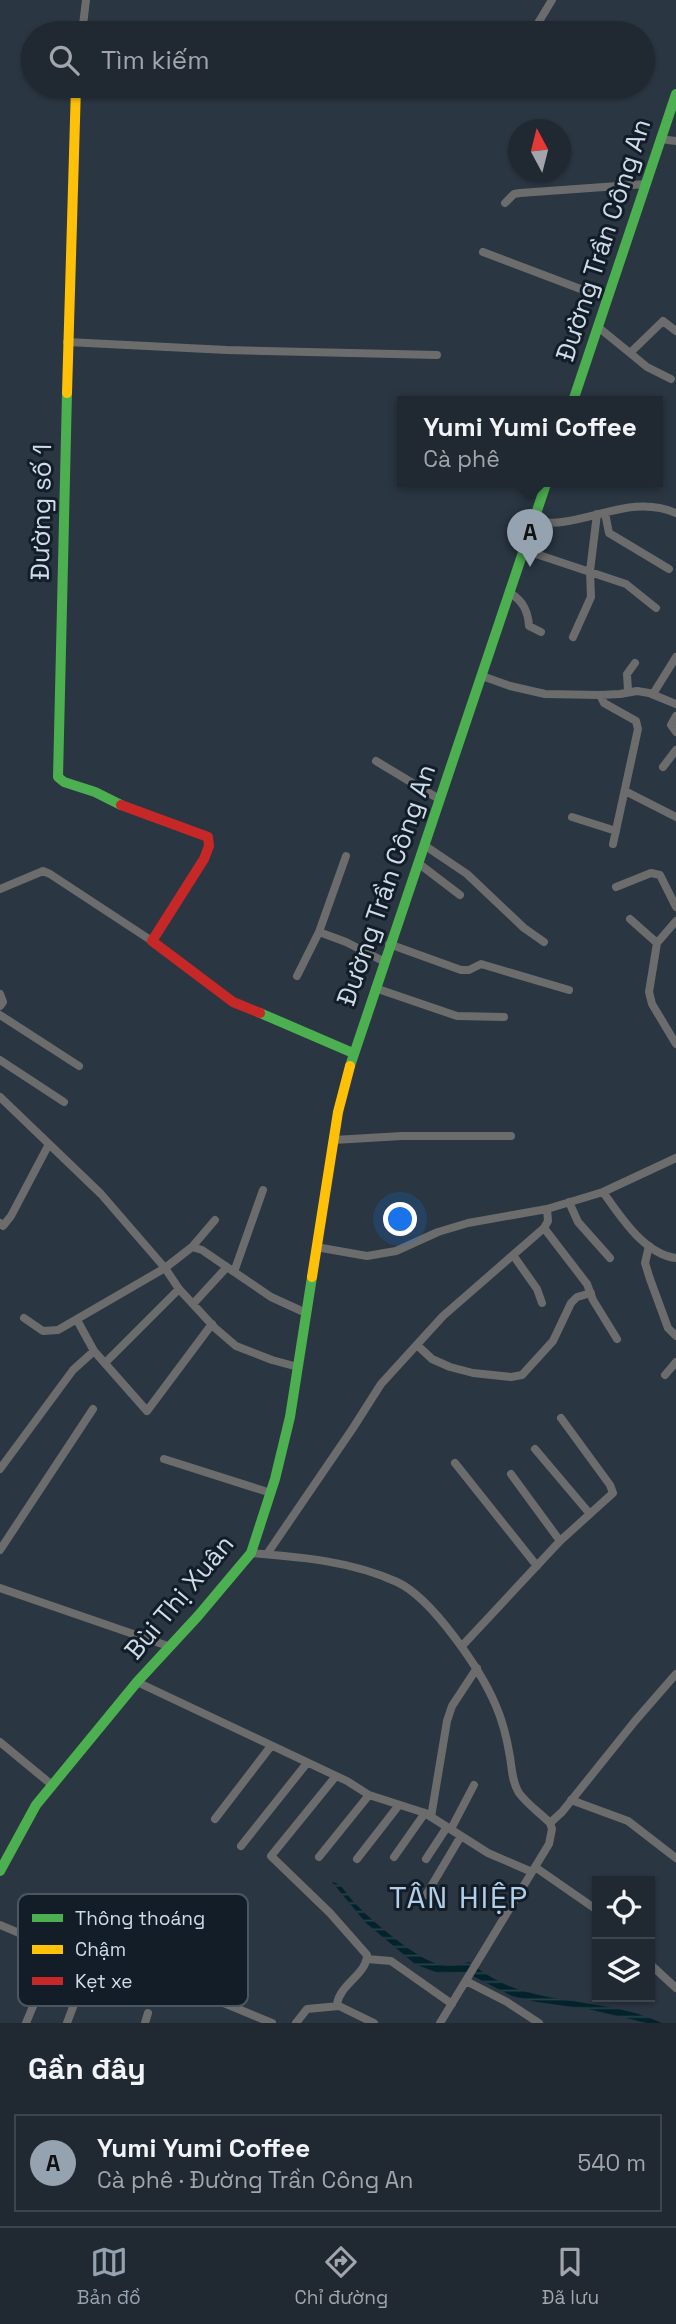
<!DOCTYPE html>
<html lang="vi">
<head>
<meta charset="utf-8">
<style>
  body { margin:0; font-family:"Space Grotesk",sans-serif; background:#2d343e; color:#f1f3f6 }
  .controls { position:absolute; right:21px; bottom:21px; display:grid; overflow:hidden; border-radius:0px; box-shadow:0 2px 5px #0004 }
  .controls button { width:63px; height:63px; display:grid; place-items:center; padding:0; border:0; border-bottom:2px solid #3d444d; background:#202832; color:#f1f3f6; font:35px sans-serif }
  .compass { position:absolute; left:508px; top:119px; width:63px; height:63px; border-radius:50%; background:#202832; box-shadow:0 2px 5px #0004; rotate:353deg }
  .you { position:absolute; left:401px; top:1220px; width:24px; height:24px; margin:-18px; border:5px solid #fff; border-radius:50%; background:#1a73e8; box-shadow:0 0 0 10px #1a73e833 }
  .badge { display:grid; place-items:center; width:46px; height:46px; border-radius:50%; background:#95a2af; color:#111; font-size:23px; font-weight:700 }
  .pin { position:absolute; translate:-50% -58px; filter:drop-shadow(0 2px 4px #0008) }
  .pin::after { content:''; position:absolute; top:37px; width:24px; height:21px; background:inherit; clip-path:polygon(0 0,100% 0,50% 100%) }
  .popup { position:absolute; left:397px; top:396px; width:266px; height:91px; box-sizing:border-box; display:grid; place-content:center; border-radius:0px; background:#202832; filter:drop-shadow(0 2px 5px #0005); font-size:23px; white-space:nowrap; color:#a2a6ac }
  .popup b { font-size:26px; color:#f1f3f6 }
  .popup::after { content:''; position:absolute; left:50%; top:100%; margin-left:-14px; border:14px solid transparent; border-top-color:#202832 }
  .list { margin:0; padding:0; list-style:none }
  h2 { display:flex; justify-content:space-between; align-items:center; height:91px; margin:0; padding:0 28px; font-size:30px }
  h2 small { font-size:23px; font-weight:400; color:#a2a6ac }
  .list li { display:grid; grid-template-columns:46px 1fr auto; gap:21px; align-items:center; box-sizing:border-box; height:98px; margin:0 14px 14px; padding:0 14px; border:2px solid #3d444d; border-radius:0px }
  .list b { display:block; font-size:26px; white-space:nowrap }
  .list p { margin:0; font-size:23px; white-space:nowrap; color:#a2a6ac }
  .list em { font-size:23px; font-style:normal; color:#a2a6ac }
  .icon { flex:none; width:38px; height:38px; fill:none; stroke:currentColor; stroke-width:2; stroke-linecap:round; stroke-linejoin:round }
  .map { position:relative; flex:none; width:676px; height:2023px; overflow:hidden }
  .search { position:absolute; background:#202832; box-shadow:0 2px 5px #0004; left:21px; right:21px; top:21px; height:77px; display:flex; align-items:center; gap:18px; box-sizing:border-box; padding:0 24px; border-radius:38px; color:#a2a6ac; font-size:26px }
  .sheet { height:203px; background:#202832 }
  nav { display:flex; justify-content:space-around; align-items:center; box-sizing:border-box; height:98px; border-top:2px solid #3d444d; background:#202832; font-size:19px; color:#a2a6ac }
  nav a { display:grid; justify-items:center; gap:4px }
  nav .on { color:#95a2af }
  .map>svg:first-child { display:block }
</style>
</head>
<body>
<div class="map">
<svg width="676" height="2023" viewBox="0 0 676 2023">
  <defs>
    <pattern id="water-rules" width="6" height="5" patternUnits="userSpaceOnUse" patternTransform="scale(1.75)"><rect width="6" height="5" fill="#04222b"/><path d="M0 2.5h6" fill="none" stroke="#27424a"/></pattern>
  </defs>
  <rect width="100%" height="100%" fill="#2a3642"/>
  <path fill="url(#water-rules)" d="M 332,1882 C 343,1884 345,1893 352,1900 C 368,1918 418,1961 441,1965 C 451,1967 460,1965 469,1962 C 487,1976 508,1988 531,1993 C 574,2004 621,2004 662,2023 L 647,2023 L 588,2009 L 537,2002 L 512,1996 L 465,1972 L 438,1973 L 415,1964 L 366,1923 Z"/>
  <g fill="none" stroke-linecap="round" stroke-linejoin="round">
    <path stroke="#6c6c6d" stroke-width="8" d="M 82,33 L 86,0
      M 532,33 L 552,0
      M 660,139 L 676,141
      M 505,203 L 514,194 L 520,193 L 646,184
      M 483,252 L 607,299
      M 598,327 L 630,353 L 663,321 L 676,331
      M 67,342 L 227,350 L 437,355
      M 630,353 L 647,367 L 671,379
      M 605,513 L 609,533 L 669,569
      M 534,521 C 543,522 553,524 562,522 C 601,517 637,496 676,513
      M 524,550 L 626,584 L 656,608
      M 510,593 C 523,601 528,611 529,626 L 541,632
      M 573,637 L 591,597 L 590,571 L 597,514
      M 482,676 L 510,686 L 545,694 L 600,695 L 620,694 L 637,691 L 649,693 L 676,704
      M 628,691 L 627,674 L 635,663
      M 653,694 L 676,657
      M 600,695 L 604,703 L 636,721 L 638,729 L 613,844
      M 676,716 L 671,725 L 676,732
      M 376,761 L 439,799
      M 663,767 L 676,750
      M 625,791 L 676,817
      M 572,817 L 616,831
      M 424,845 L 467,874 L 524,928 L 544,942
      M 346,856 L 319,932 L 346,942 L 383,961
      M 418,863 L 460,895
      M 616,887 L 651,873 L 660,875 L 676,907
      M 0,889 L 43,871 L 50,874 L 152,941
      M 630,919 L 657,943
      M 676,921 L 657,943 L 649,992 L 652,1004 L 676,1044
      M 389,944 L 461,970 L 469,970 L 481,964 L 569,990
      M 297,976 L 319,932
      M 375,988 L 457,1016 L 504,1017
      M 0,994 L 3,1002 L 0,1006
      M 0,1015 L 79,1066
      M 0,1060 L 64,1102
      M 0,1097 L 101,1194 L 165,1268 L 179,1289 L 215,1328 L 236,1346 L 272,1360 L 298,1367
      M 334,1140 L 402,1136 L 511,1136
      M 603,1192 C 620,1216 644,1254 676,1258
      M 569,1202 L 578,1222 L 610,1258
      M 0,1223 L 3,1226 L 11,1216 L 49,1144
      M 544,1228 L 587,1284 L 593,1300 L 617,1339
      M 649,1246 L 645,1263 L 650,1279 L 668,1328 L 676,1336
      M 192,1247 L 215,1220
      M 316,1247 L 367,1256 L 396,1251 L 438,1232 L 468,1223 L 547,1209 L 603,1192 L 676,1158
      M 513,1255 L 537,1289 L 542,1303
      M 234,1272 L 263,1190
      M 193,1304 L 227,1267
      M 24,1318 L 43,1331 L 58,1330 L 165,1268 L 192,1247 L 202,1250 L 271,1297 L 306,1313
      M 77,1320 L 94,1351 L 147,1411 L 212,1324
      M 417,1345 L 432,1359 L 450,1367 L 473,1373 L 511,1377 L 522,1375 L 553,1341 L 571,1303 L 577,1297 L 591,1293
      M 106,1362 L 179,1289
      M 665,1375 L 676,1362
      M 535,1449 L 590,1514
      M 164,1459 L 271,1493
      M 455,1463 L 537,1566
      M 0,1469 L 73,1370 L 94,1351
      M 511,1474 L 560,1541
      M 0,1550 L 93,1409
      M 251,1553 C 301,1557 351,1561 397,1582 C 432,1598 481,1670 496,1706 C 503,1722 507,1739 510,1757 C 512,1769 512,1782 519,1793 C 527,1804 540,1813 550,1823 L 552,1829 L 549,1844 L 440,2023
      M 267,1554 L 353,1428 L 381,1384 L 443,1316 L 544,1228 L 548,1221 L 547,1209
      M 0,1588 L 168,1646
      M 462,1646 L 560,1541 L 613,1493 L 610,1485 L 561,1418
      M 137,1682 L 347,1781 L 369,1795 L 425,1813 L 488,1853 L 532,1872
      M 0,1742 L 52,1785
      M 336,1776 L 271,1856 L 330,1913 L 367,1955 C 367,1974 340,1984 337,2004 L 339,2006
      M 571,1800 L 628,1821 L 676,1858
      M 431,1817 L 447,1721 L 452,1706 L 477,1668
      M 215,1819 L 271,1746
      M 550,1823 L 562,1812 L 635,1721 L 676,1674
      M 451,1829 L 474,1785
      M 241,1846 L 307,1763
      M 319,1857 L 369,1795
      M 394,1857 L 425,1813
      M 357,1859 L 399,1805
      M 426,1859 L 447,1827
      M 535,1867 L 597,1910
      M 426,1895 L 461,1836
      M 0,1925 L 52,1947
      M 367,1959 L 391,1961 L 452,2004
      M 650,1964 L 676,1988
      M 134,1966 L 272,2023
      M 466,1981 L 507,2002 L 539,2023
      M 26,2023 L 44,1980
      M 67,2023 L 82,1983
      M 145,2023 L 148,2013
      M 296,2023 L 307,2009 L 339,2006 L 374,2023"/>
    <path stroke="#4caf50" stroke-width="10" d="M 67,393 L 58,777 L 64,782 L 95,792 L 121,805
      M 573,401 L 676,94
      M 260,1013 L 353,1053
      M 350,1066 L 547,481
      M 0,1871 L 36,1805 L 137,1682 L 198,1616 L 251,1553 L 275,1479 L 290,1417 L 312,1277"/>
    <path stroke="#ffc107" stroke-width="10" d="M 67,393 L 76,86
      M 312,1277 L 338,1112 L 350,1066"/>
    <path stroke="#c62828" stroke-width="10" d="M 121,805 L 208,837 L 209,846 L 204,859 L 152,941 L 233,1002 L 260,1013"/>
  </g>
  <g text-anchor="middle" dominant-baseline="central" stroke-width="6" stroke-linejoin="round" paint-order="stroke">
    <g font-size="26" fill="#cedcea" stroke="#131d27">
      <text transform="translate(603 240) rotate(-72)">Đường Trần Công An</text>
      <text transform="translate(41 512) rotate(-89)">Đường số 1</text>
      <text transform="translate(386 885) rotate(-71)">Đường Trần Công An</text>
      <text transform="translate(179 1597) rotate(-50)">Bùi Thị Xuân</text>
    </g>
    <g font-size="30" letter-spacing="2" fill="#b3cee9" stroke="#131d27">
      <text x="459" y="1897">TÂN HIỆP</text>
    </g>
  </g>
  <rect x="18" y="1894" width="230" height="112" rx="10" fill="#131d27" stroke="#4b5662" stroke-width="2"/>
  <rect x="32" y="1914" width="31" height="8" fill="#4caf50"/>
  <rect x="32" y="1945" width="31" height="9" fill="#ffc107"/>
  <rect x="32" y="1977" width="31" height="8" fill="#c62828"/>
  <g font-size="19" fill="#cedcea">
    <text x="75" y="1925">Thông thoáng</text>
    <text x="75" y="1956">Chậm</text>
    <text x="75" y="1988">Kẹt xe</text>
  </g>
</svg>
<div class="controls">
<button><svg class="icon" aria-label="locate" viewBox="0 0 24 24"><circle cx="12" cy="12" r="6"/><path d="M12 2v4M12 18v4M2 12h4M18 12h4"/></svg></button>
<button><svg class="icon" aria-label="layers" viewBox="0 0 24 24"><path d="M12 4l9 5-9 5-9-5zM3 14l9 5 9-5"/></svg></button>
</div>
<svg class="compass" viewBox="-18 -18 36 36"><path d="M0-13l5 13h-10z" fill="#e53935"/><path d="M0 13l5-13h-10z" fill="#a2a6ac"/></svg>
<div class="you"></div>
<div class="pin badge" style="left:530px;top:567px">A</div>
<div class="popup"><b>Yumi Yumi Coffee</b>Cà phê</div>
<div class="search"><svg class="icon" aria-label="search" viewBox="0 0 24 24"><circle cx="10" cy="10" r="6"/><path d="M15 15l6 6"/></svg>Tìm kiếm</div>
</div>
<section class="sheet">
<h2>Gần đây<small></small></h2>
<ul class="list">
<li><span class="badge">A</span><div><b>Yumi Yumi Coffee</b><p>Cà phê · Đường Trần Công An</p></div><em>540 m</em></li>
</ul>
</section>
<nav>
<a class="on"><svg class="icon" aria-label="map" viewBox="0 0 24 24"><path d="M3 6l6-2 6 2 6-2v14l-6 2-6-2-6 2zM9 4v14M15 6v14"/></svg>Bản đồ</a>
<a><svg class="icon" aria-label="directions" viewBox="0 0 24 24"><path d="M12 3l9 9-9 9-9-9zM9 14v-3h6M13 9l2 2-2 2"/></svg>Chỉ đường</a>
<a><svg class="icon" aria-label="saved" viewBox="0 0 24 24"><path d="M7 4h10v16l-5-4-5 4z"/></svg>Đã lưu</a>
</nav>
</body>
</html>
